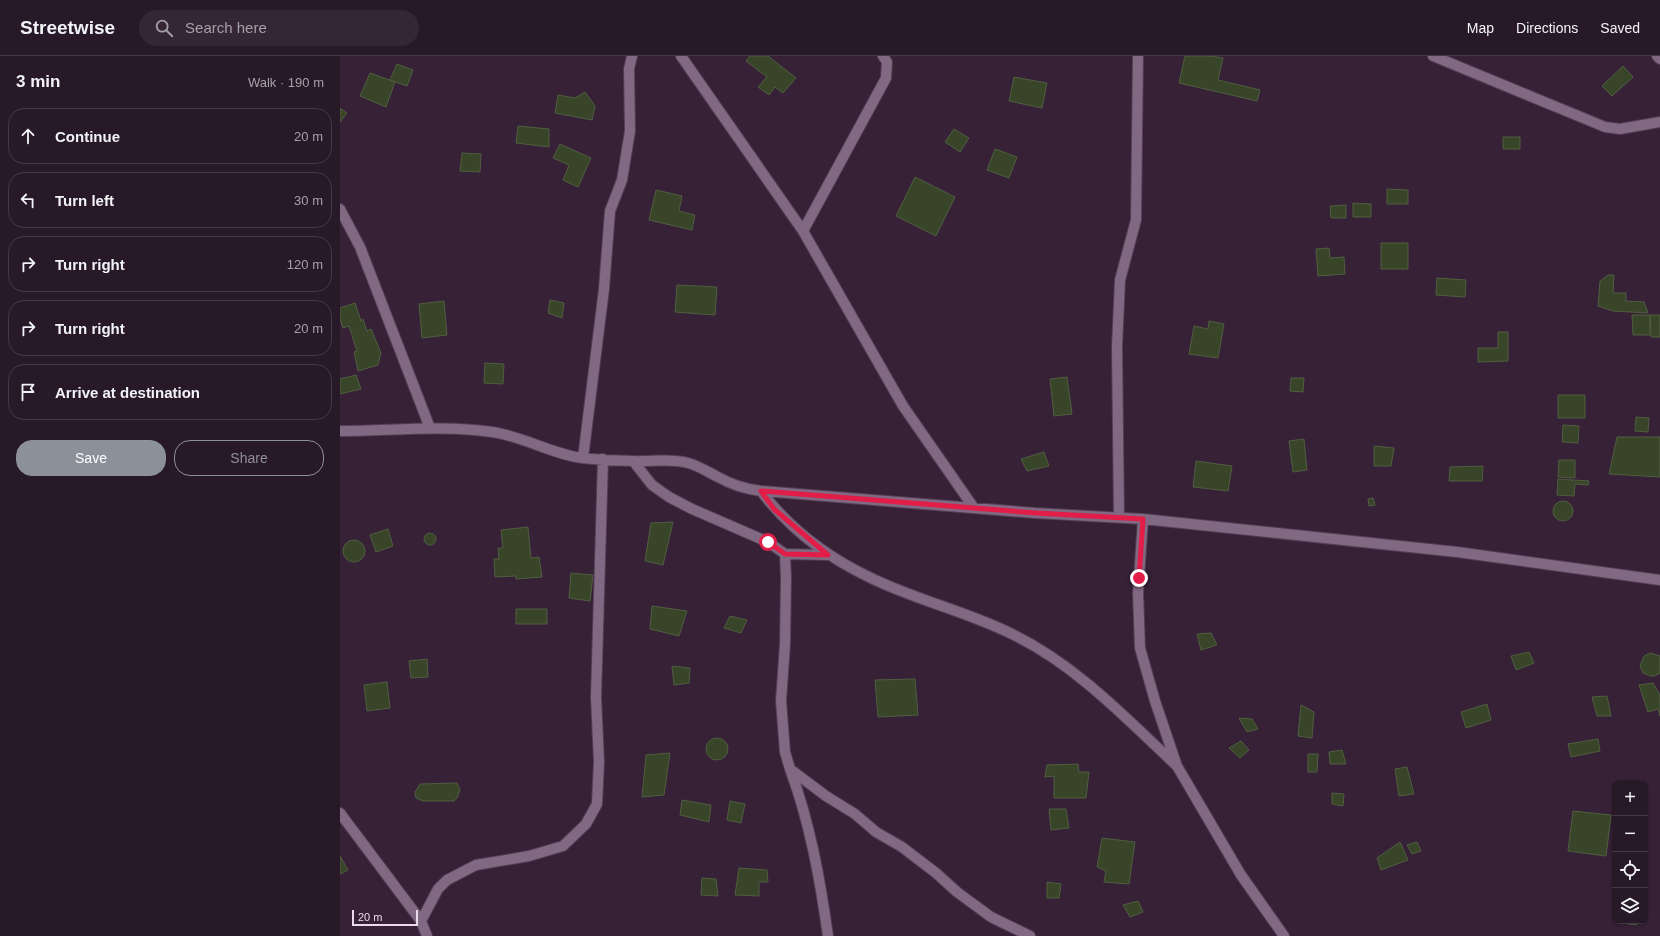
<!DOCTYPE html>
<html lang="en">
<head>
<meta charset="utf-8">
<style>
  body { margin:0; font-family:Arial,sans-serif; background:#342635; color:#f1f3f6 }
  .controls { position:absolute; right:12px; bottom:12px; display:grid; overflow:hidden; border-radius:8px; box-shadow:0 1px 3px #0004 }
  .controls button { width:36px; height:36px; display:grid; place-items:center; padding:0; border:0; border-bottom:1px solid #443846; background:#281929; color:#f1f3f6; font:20px sans-serif }
  .scale { position:absolute; left:12px; bottom:10px; width:66px; box-sizing:border-box; padding-left:4px; border:2px solid #e8dae8; border-top:0; font-size:11px; line-height:14px; white-space:nowrap; color:#e8dae8; -webkit-text-stroke:3px #362137; paint-order:stroke }
  .stop { position:absolute; width:12px; height:12px; margin:-9px; border:3px solid #e11d48; border-radius:50%; background:#fff }
  .stop.end { background:#e11d48; border-color:#fff; box-shadow:0 1px 4px #0008 }
  .list { margin:0; padding:0; list-style:none }
  h2 { display:flex; justify-content:space-between; align-items:center; height:52px; margin:0; padding:0 16px; font-size:17px }
  h2 small { font-size:13px; font-weight:400; color:#a5a0a8 }
  .list li { display:grid; grid-template-columns:26px 1fr auto; gap:12px; align-items:center; box-sizing:border-box; height:56px; margin:0 8px 8px; padding:0 8px; border:1px solid #443846; border-radius:16px }
  .list b { display:block; font-size:15px; white-space:nowrap }
  .list em { font-size:13px; font-style:normal; color:#a5a0a8 }
  .actions { display:flex; gap:8px; padding:12px 16px }
  .actions a { flex:1; padding:9px 0; border:1px solid #8c9099; border-radius:16px; text-align:center; font-size:14px; color:#8c9099 }
  .actions .main { background:#8c9099; color:#fff }
  .icon { flex:none; width:22px; height:22px; fill:none; stroke:currentColor; stroke-width:2; stroke-linecap:round; stroke-linejoin:round }
  .map { position:relative; flex:none; width:1320px; height:880px; overflow:hidden }
  header { display:flex; align-items:center; gap:24px; box-sizing:border-box; height:56px; padding:0 20px; background:#281929; border-bottom:1px solid #443846 }
  header strong { font-size:19px }
  nav { display:flex; gap:22px; margin-inline-start:auto; font-size:14px }
  .search { width:280px; height:36px; background:#342635; display:flex; align-items:center; gap:10px; box-sizing:border-box; padding:0 14px; border-radius:22px; color:#a5a0a8; font-size:15px }
  main { display:flex }
  aside { flex:1; background:#281929 }
  .map>svg:first-child { display:block }
</style>
</head>
<body>
<header>
<strong>Streetwise</strong>
<div class="search"><svg class="icon" aria-label="search" viewBox="0 0 24 24"><circle cx="10" cy="10" r="6"/><path d="M15 15l6 6"/></svg>Search here</div>
<nav><a>Map</a><a>Directions</a><a>Saved</a></nav>
</header>
<main>
<aside>
<h2>3 min<small>Walk · 190 m</small></h2>
<ul class="list">
<li><svg class="icon" aria-label="ahead" viewBox="0 0 24 24"><path d="M12 20V5M6 11l6-6 6 6"/></svg><div><b>Continue</b></div><em>20 m</em></li>
<li><svg class="icon" aria-label="left" viewBox="0 0 24 24"><path d="M17 20v-9H6M10 6l-5 5 5 5"/></svg><div><b>Turn left</b></div><em>30 m</em></li>
<li><svg class="icon" aria-label="right" viewBox="0 0 24 24"><path d="M7 20v-9h11M14 6l5 5-5 5"/></svg><div><b>Turn right</b></div><em>120 m</em></li>
<li><svg class="icon" aria-label="right" viewBox="0 0 24 24"><path d="M7 20v-9h11M14 6l5 5-5 5"/></svg><div><b>Turn right</b></div><em>20 m</em></li>
<li><svg class="icon" aria-label="arrive" viewBox="0 0 24 24"><path d="M6 21V4h12l-3 4 3 4H6"/></svg><div><b>Arrive at destination</b></div></li>
</ul>
<div class="actions"><a class="main">Save</a><a>Share</a></div>
</aside>
<div class="map">
<svg width="1320" height="880" viewBox="0 0 1320 880">
  <rect width="100%" height="100%" fill="#362137"/>
  <path fill="#384529" stroke="#505e40" d="M 410,0 L 428,0 L 456,22 L 443,37 L 435,31 L 429,39 L 418,31 L 427,21 L 406,5 Z
    M 845,0 L 872,0 L 883,2 L 878,24 L 920,34 L 917,45 L 839,27 Z
    M 57,8 L 73,14 L 67,30 L 50,24 Z
    M 1283,10 L 1293,21 L 1272,40 L 1262,30 Z
    M 30,17 L 55,26 L 46,51 L 20,40 Z
    M 674,21 L 707,27 L 702,52 L 669,45 Z
    M 245,36 L 255,50 L 252,64 L 215,57 L 218,39 L 235,42 Z
    M 0,52 L 7,57 L 0,66 Z
    M 178,70 L 209,73 L 209,91 L 176,87 Z
    M 614,73 L 629,82 L 620,96 L 605,86 Z
    M 1163,81 L 1180,81 L 1180,93 L 1163,93 Z
    M 220,88 L 251,102 L 238,131 L 223,124 L 229,109 L 213,102 Z
    M 655,93 L 677,101 L 669,122 L 647,114 Z
    M 122,97 L 141,98 L 140,116 L 120,115 Z
    M 575,121 L 615,141 L 596,180 L 556,160 Z
    M 1047,133 L 1068,134 L 1068,148 L 1047,148 Z
    M 316,134 L 342,140 L 339,155 L 355,159 L 352,174 L 309,164 Z
    M 1013,147 L 1031,148 L 1031,161 L 1013,161 Z
    M 1006,149 L 1006,162 L 991,162 L 990,150 Z
    M 1041,187 L 1068,187 L 1068,213 L 1041,213 Z
    M 989,192 L 990,202 L 1004,201 L 1005,218 L 978,220 L 976,193 Z
    M 1268,219 L 1274,219 L 1273,237 L 1286,237 L 1286,245 L 1304,246 L 1308,257 L 1273,255 L 1258,250 L 1260,225 Z
    M 1097,222 L 1126,224 L 1125,241 L 1096,239 Z
    M 337,229 L 377,231 L 375,259 L 335,256 Z
    M 210,244 L 224,247 L 222,262 L 208,257 Z
    M 104,245 L 107,279 L 82,282 L 79,248 Z
    M 15,247 L 21,265 L 23,263 L 27,275 L 31,273 L 41,297 L 38,309 L 18,315 L 14,296 L 17,295 L 9,270 L 3,272 L 0,263 L 0,252 Z
    M 1292,259 L 1310,259 L 1310,279 L 1293,279 Z
    M 1310,259 L 1320,259 L 1320,281 L 1311,281 Z
    M 869,265 L 884,268 L 878,302 L 849,298 L 854,270 L 868,273 Z
    M 1158,276 L 1168,276 L 1168,305 L 1138,306 L 1138,292 L 1158,292 Z
    M 145,307 L 164,308 L 163,328 L 144,327 Z
    M 16,319 L 21,333 L 0,338 L 0,323 Z
    M 727,321 L 732,358 L 714,360 L 710,323 Z
    M 951,322 L 964,322 L 963,336 L 950,335 Z
    M 1218,339 L 1245,339 L 1245,362 L 1218,362 Z
    M 1296,361 L 1309,362 L 1308,376 L 1295,375 Z
    M 1223,369 L 1239,370 L 1238,387 L 1222,386 Z
    M 1277,381 L 1320,381 L 1320,421 L 1269,418 Z
    M 964,383 L 967,414 L 953,416 L 949,385 Z
    M 1034,390 L 1054,392 L 1051,410 L 1034,410 Z
    M 704,396 L 709,410 L 687,415 L 681,403 Z
    M 1219,404 L 1235,404 L 1235,422 L 1218,421 Z
    M 856,405 L 892,410 L 888,435 L 853,431 Z
    M 1143,410 L 1142,425 L 1109,425 L 1110,411 Z
    M 1218,423 L 1249,425 L 1248,429 L 1235,428 L 1234,440 L 1217,439 Z
    M 1033,442 L 1035,449 L 1029,450 L 1028,443 Z
    M1213 455a10 10 0 1 1 20 0a10 10 0 1 1-20 0Z
    M 333,466 L 323,509 L 305,505 L 311,467 Z
    M 188,471 L 191,502 L 199,501 L 202,521 L 176,523 L 176,520 L 155,521 L 154,503 L 159,503 L 158,492 L 163,492 L 161,474 Z
    M 48,473 L 53,490 L 36,496 L 30,479 Z
    M84 483a6 6 0 1 1 12 0a6 6 0 1 1-12 0Z
    M3 495a11 11 0 1 1 22 0a11 11 0 1 1-22 0Z
    M 231,517 L 253,519 L 250,545 L 229,542 Z
    M 312,550 L 347,555 L 339,580 L 310,573 Z
    M 176,553 L 207,553 L 207,568 L 176,568 Z
    M 390,560 L 407,564 L 401,577 L 384,572 Z
    M 871,577 L 877,589 L 861,594 L 857,578 Z
    M 1189,596 L 1194,607 L 1176,614 L 1171,600 Z
    M 1310,597 L 1320,600 L 1320,617 L 1315,620 L 1311,620 L 1303,617 L 1300,610 L 1304,600 Z
    M 87,603 L 88,621 L 71,622 L 69,605 Z
    M 332,610 L 350,612 L 349,627 L 334,629 Z
    M 575,623 L 578,659 L 538,661 L 535,624 Z
    M 47,626 L 50,652 L 27,655 L 24,629 Z
    M 1313,627 L 1320,639 L 1320,660 L 1318,653 L 1308,656 L 1299,629 Z
    M 1267,640 L 1271,660 L 1257,660 L 1252,641 Z
    M 1147,648 L 1151,664 L 1126,672 L 1121,656 Z
    M 961,649 L 974,656 L 972,682 L 958,680 Z
    M 899,662 L 912,663 L 918,673 L 907,676 Z
    M366 693a11 11 0 1 1 22 0a11 11 0 1 1-22 0Z
    M 1258,683 L 1260,695 L 1231,701 L 1228,688 Z
    M 901,685 L 909,694 L 900,702 L 889,692 Z
    M 1002,694 L 1006,708 L 990,708 L 989,696 Z
    M 330,697 L 324,739 L 302,741 L 306,699 Z
    M 968,698 L 978,698 L 977,716 L 968,716 Z
    M 738,708 L 739,716 L 749,716 L 746,742 L 714,742 L 714,720 L 705,721 L 707,709 Z
    M 1067,711 L 1074,738 L 1059,740 L 1055,713 Z
    M 117,727 L 120,734 L 117,742 L 114,745 L 83,745 L 76,742 L 75,736 L 80,728 Z
    M 992,737 L 1004,738 L 1003,750 L 992,748 Z
    M 342,744 L 371,749 L 369,766 L 340,759 Z
    M 390,745 L 405,748 L 401,767 L 387,764 Z
    M 709,753 L 726,753 L 729,772 L 711,774 Z
    M 1233,755 L 1271,759 L 1266,800 L 1228,795 Z
    M 762,782 L 795,786 L 789,828 L 764,826 L 766,815 L 757,811 Z
    M 1060,786 L 1068,804 L 1041,814 L 1037,802 Z
    M 1077,786 L 1081,795 L 1072,798 L 1067,789 Z
    M 0,800 L 8,814 L 0,818 Z
    M 399,812 L 427,814 L 428,826 L 419,826 L 419,840 L 395,839 Z
    M 362,822 L 376,823 L 378,840 L 361,839 Z
    M 707,826 L 721,828 L 719,842 L 707,842 Z
    M 798,845 L 803,856 L 790,861 L 783,849 Z
    M 1287,865 L 1297,865 L 1297,869 L 1287,868 Z"/>
  <g fill="none" stroke-linecap="round" stroke-linejoin="round">
    <g stroke="#523f53" stroke-width="12">
      <path id="minor" d="M 341,0 L 463,175 L 563,350 L 634,452
        M 1093,0 L 1265,71 L 1280,73 L 1320,66
        M 1317,0 L 1320,3
        M 0,153 L 20,191 L 90,372
        M 463,175 L 546,22 L 547,6 L 543,0
        M 0,375 C 51,375 101,369 152,376 C 183,380 211,398 242,402 C 259,404 277,405 293,405 C 312,406 330,402 348,407 C 359,410 368,416 378,421 C 392,429 405,433 421,435 L 695,457 L 803,463 L 1117,496 L 1320,524
        M 243,402 L 264,233 L 270,155 L 282,124 L 290,75 L 289,13 L 292,0
        M 294,406 L 312,429 L 329,441 L 352,453 L 428,486 L 445,498 L 488,499
        M 421,435 C 449,472 487,501 529,521 C 575,544 626,555 672,578 C 736,609 786,662 837,710
        M 779,461 L 777,291 L 780,224 L 796,164 L 798,0
        M 803,463 L 798,537 L 800,592 L 815,645 L 837,710 L 901,819 L 944,880
        M 445,498 L 446,522 L 445,588 L 441,645 L 445,696 L 450,713 L 486,740 L 515,758 L 536,776 L 562,791 L 596,817 L 617,836 L 651,861 L 690,880
        M 450,713 C 470,767 480,823 488,880
        M 0,757 L 81,865 L 87,880
        M 81,865 L 98,833 L 107,824 L 136,809 L 189,800 L 223,790 L 246,768 L 257,748 L 259,706 L 256,641 L 263,403"/>
    </g>
    <use href="#minor" stroke="#826983" stroke-width="10"/>
  </g>
  <g fill="none" stroke-linecap="round" stroke-linejoin="round">
    <path stroke="#e11d48" stroke-width="5" d="M 428,486 L 445,498 L 488,499 L 434,453 L 421,435 L 696,457 L 803,463 L 799,522"/>
  </g>
</svg>
<div class="controls">
<button>+</button>
<button>−</button>
<button><svg class="icon" aria-label="locate" viewBox="0 0 24 24"><circle cx="12" cy="12" r="6"/><path d="M12 2v4M12 18v4M2 12h4M18 12h4"/></svg></button>
<button><svg class="icon" aria-label="layers" viewBox="0 0 24 24"><path d="M12 4l9 5-9 5-9-5zM3 14l9 5 9-5"/></svg></button>
</div>
<div class="scale">20 m</div>
<div class="stop" style="left:428px;top:486px"></div>
<div class="stop end" style="left:799px;top:522px"></div>
</div>
</main>
</body>
</html>
